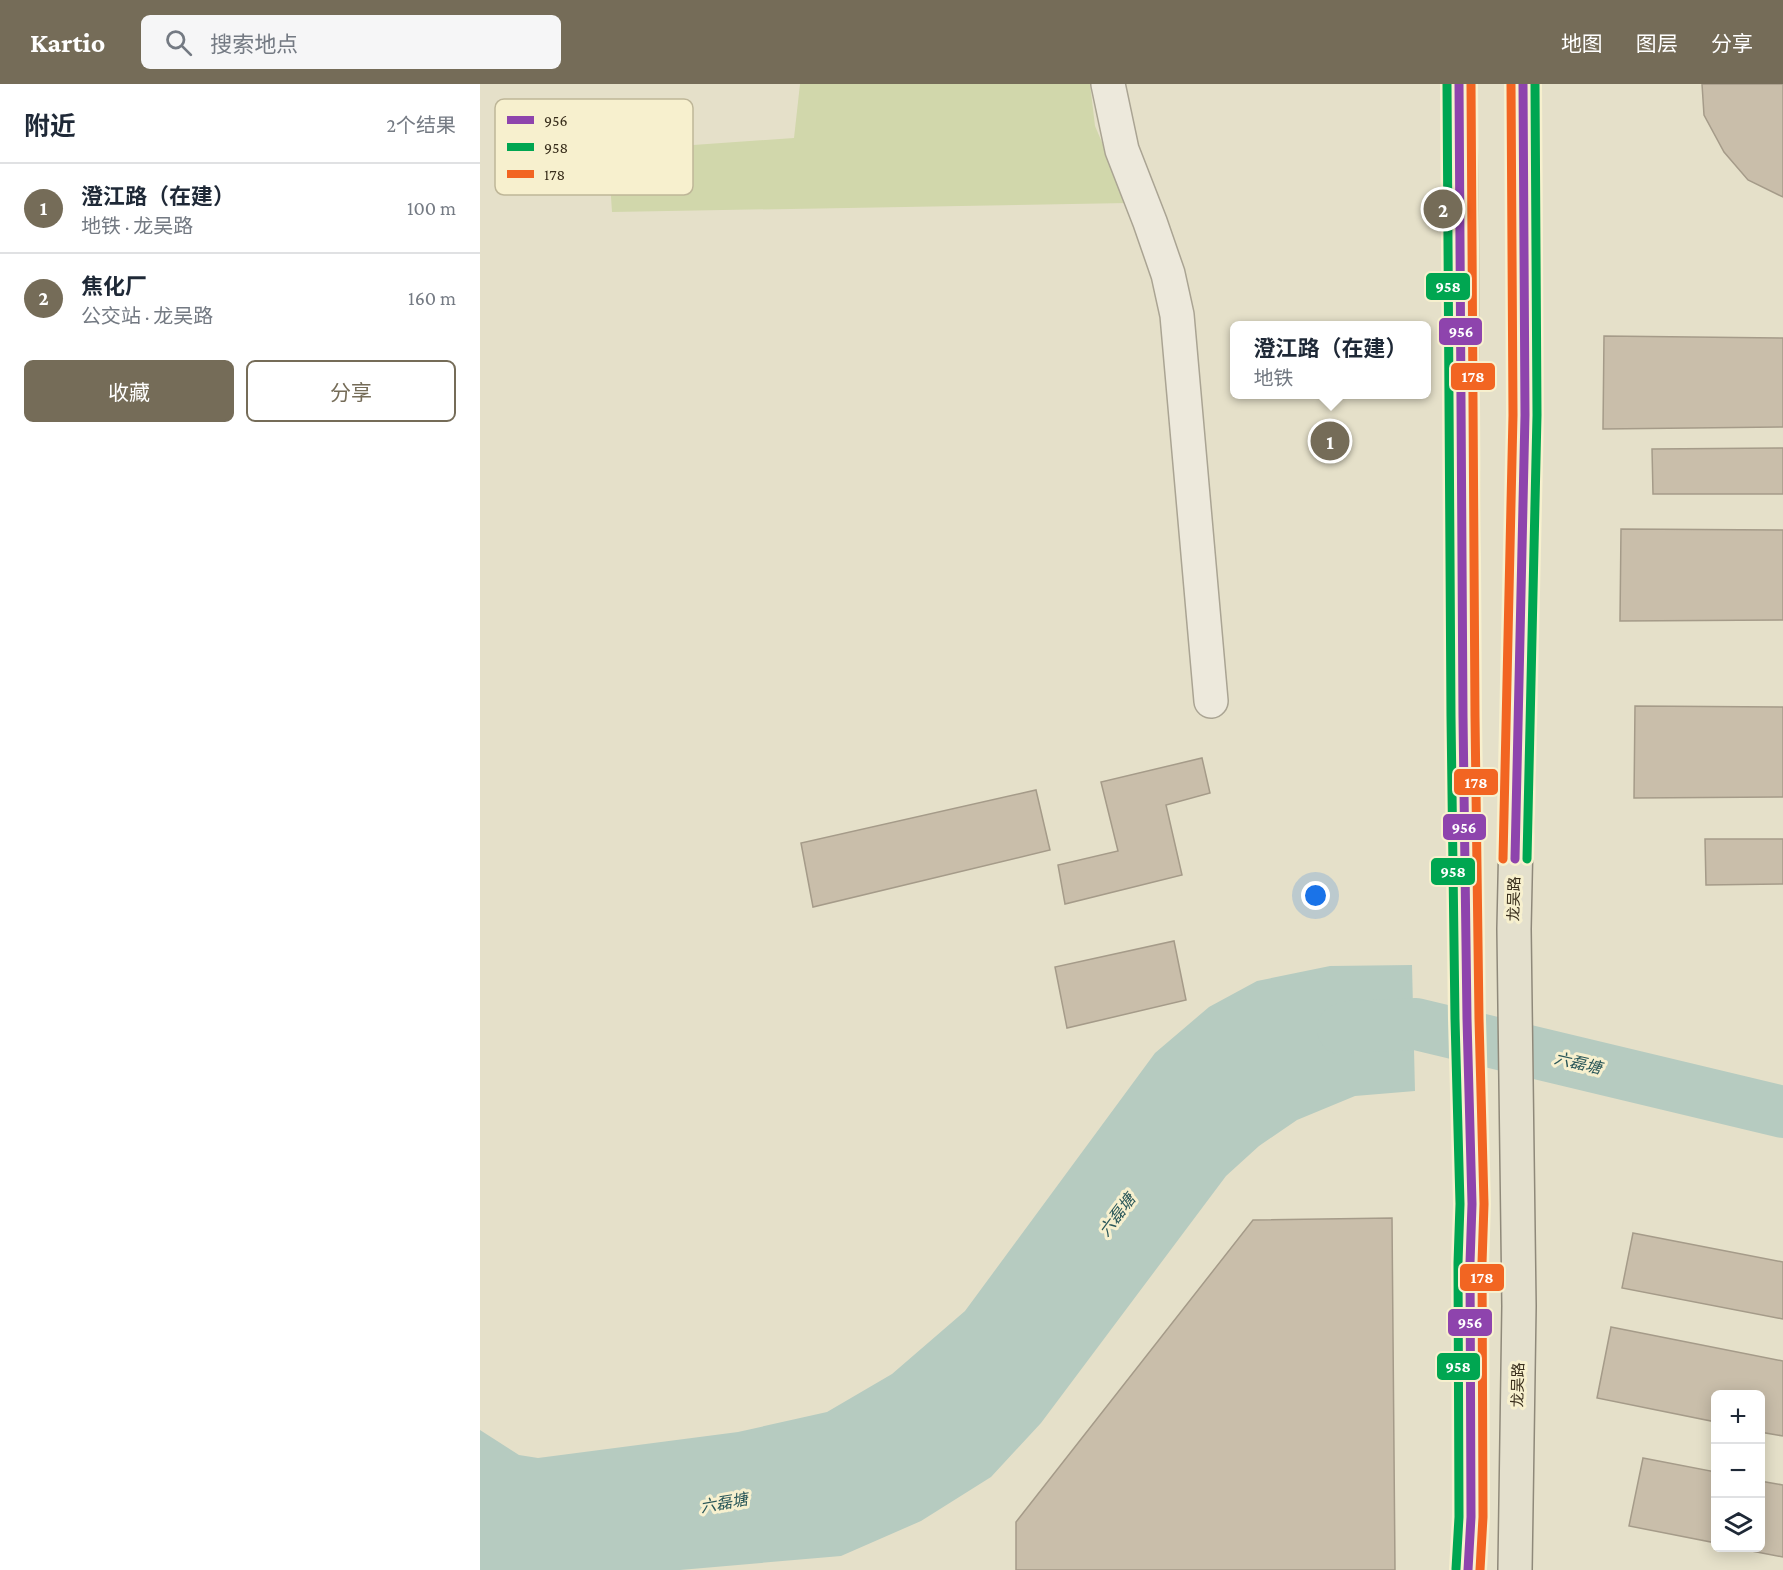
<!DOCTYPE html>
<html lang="zh">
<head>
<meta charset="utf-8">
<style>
  body { margin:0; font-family:"Crimson Pro","Noto Sans SC",serif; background:#f6f6f7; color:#1f2937 }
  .controls { position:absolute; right:18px; bottom:18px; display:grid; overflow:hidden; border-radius:9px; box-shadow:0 3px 15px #0003 }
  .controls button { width:54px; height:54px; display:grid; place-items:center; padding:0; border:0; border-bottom:2px solid #e0e1e3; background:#fff; color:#1f2937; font:30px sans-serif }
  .you { position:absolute; left:836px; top:812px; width:21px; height:21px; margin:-15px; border:4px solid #fff; border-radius:50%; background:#1a73e8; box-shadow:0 0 0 9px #1a73e833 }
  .badge { display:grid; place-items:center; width:39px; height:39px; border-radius:50%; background:#756c58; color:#fff; font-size:20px; font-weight:700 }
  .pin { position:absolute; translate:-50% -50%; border:3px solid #fff; box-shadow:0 2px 6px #0006 }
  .popup { position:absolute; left:750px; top:237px; width:201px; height:78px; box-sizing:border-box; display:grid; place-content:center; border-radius:9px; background:#fff; filter:drop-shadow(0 2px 4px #0005); font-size:20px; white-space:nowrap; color:#747a83 }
  .popup b { font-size:22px; color:#1f2937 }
  .popup::after { content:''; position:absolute; left:50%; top:100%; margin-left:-12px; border:12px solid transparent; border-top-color:#fff }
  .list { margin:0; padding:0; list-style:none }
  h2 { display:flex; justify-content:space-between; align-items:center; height:78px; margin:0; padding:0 24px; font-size:26px }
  h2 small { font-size:20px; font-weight:400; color:#747a83 }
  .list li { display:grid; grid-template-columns:39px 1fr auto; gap:18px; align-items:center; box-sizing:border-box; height:90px; padding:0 24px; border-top:2px solid #e0e1e3 }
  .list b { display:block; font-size:22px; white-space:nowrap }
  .list p { margin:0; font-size:20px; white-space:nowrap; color:#747a83 }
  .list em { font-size:20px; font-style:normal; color:#747a83 }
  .actions { display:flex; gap:12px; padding:18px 24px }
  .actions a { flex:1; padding:14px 0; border:2px solid #756c58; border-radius:9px; text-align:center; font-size:21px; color:#756c58 }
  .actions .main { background:#756c58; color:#fff }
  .icon { flex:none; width:33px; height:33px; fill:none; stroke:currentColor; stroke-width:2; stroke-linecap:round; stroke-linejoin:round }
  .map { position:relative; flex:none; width:1303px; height:1486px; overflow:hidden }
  header { display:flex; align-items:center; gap:36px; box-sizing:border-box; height:84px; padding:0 30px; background:#756c58; color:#fff }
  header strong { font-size:28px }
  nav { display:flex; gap:33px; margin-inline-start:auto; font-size:21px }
  .search { width:420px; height:54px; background:#f6f6f7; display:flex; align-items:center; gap:15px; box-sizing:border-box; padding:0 21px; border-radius:9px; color:#747a83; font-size:22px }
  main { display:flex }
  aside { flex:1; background:#fff }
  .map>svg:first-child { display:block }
</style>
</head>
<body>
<header>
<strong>Kartio</strong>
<div class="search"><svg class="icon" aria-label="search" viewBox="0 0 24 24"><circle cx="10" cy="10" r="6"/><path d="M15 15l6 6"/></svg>搜索地点</div>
<nav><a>地图</a><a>图层</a><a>分享</a></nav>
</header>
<main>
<aside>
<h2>附近<small>2个结果</small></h2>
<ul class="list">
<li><span class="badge">1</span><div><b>澄江路（在建）</b><p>地铁 · 龙吴路</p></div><em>100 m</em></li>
<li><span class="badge">2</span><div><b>焦化厂</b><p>公交站 · 龙吴路</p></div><em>160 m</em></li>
</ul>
<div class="actions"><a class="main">收藏</a><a>分享</a></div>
</aside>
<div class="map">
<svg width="1303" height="1486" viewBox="0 0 1303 1486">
  <rect width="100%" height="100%" fill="#e5e0c9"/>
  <path fill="#d1d7ab" d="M 320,0 L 610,0 L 615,42 L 648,119 L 132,128 L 128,67 L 314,54 Z"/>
  <path fill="#b6cbc0" d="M 932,881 L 935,1007 L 875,1012 L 817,1036 L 779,1062 L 746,1092 L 561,1339 L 511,1393 L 441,1437 L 361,1472 L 200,1486 L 0,1486 L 0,1346 L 39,1371 L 58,1374 L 258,1348 L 347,1328 L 412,1290 L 485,1227 L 675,969 L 729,923 L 777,897 L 850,882 Z"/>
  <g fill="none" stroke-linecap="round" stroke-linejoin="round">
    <path stroke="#b6cbc0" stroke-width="52" d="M 863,945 L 869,943 L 936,940 L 1303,1028"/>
  </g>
  <path fill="#c9beaa" stroke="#a59b89" stroke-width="1.5" d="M 1222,0 L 1303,0 L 1303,113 L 1268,96 L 1244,68 L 1224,31 Z
    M 1124,252 L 1303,254 L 1303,343 L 1123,345 Z
    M 1303,364 L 1303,410 L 1173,410 L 1172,365 Z
    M 1141,445 L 1303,446 L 1303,536 L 1140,537 Z
    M 1155,622 L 1303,623 L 1303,713 L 1154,714 Z
    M 722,674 L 730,709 L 686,721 L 702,791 L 585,820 L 578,781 L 638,767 L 621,698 Z
    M 556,706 L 570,766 L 333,823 L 321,759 Z
    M 1225,755 L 1303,755 L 1303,800 L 1226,801 Z
    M 694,857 L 706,916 L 587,944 L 575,883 Z
    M 912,1134 L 915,1486 L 536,1486 L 536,1438 L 773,1136 Z
    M 1153,1149 L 1303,1178 L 1303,1235 L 1142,1204 Z
    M 1131,1243 L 1303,1277 L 1303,1352 L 1280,1348 L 1280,1310 L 1236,1310 L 1236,1338 L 1117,1314 Z
    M 1163,1374 L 1236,1388 L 1236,1459 L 1149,1442 Z
    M 1280,1397 L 1303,1401 L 1303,1473 L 1256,1464 L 1280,1464 Z"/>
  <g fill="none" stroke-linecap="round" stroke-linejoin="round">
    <g stroke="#aaa493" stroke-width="36">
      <path id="minor" d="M 628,0 L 642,66 L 670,138 L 688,190 L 697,231 L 731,617"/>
    </g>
    <g stroke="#8f897a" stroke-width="36">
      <path id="major" d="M 979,0 L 981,127 L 983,632 L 987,935 L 992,1120 L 990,1179 L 991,1433 L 988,1486
        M 1035,1486 L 1039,1222 L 1034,845 L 1045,331 L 1043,0"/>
    </g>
    <use href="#minor" stroke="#ede9dc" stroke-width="33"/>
    <use href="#major" stroke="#e4e0cd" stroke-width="33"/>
    <g stroke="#f7f0ce" stroke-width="14">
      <path id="bus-1" d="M 979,0 L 983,632 L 987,935 L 992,1120 L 990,1179 L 991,1433 L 988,1486
        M 1035,775 L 1045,331 L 1043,0"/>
    </g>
    <g stroke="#f7f0ce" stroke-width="14">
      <path id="bus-2" d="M 967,0 L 971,632 L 975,935 L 980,1120 L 978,1179 L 979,1433 L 976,1485
        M 1047,775 L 1057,331 L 1055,0"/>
    </g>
    <g stroke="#f7f0ce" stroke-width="14">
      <path id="bus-3" d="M 991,0 L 995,632 L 999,935 L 1004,1120 L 1002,1179 L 1003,1433 L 1000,1486
        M 1023,775 L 1033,331 L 1031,0"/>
    </g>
    <use href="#bus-1" stroke="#8e44ad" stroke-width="9"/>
    <use href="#bus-2" stroke="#00a651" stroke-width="9"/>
    <use href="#bus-3" stroke="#f26522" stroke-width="9"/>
  </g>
  <g text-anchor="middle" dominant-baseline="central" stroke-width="6" stroke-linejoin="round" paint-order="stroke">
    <g font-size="15" fill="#382d1b" stroke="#f7f0ce">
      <text transform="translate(1034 815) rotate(-89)">龙吴路</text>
      <text transform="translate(1038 1301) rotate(-89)">龙吴路</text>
    </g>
    <g font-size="16" font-style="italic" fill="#2a5759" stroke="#f7f0ce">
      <text transform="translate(1098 979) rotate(13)">六磊塘</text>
      <text transform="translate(637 1131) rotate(-53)">六磊塘</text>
      <text transform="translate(244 1419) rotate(-10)">六磊塘</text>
    </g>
  </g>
  <rect x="15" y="15" width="198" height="96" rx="9" fill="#f7f0ce" stroke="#beb698" stroke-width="1.5"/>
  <rect x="27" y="32" width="27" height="8" fill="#8e44ad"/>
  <rect x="27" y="59" width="27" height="8" fill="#00a651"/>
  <rect x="27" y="86" width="27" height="8" fill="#f26522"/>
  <g font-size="16" fill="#382d1b">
    <text x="64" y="42">956</text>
    <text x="64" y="69">958</text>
    <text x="64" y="96">178</text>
  </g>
  <g stroke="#f7f0ce" stroke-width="2">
    <rect x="945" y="188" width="46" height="29" rx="6" fill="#00a651"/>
    <rect x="958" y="233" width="45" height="29" rx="6" fill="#8e44ad"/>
    <rect x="970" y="278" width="46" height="29" rx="6" fill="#f26522"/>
    <rect x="973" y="684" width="46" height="28" rx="6" fill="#f26522"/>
    <rect x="962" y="729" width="45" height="28" rx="6" fill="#8e44ad"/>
    <rect x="950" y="773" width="46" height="29" rx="6" fill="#00a651"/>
    <rect x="979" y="1179" width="46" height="29" rx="6" fill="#f26522"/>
    <rect x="967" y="1224" width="46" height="29" rx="6" fill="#8e44ad"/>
    <rect x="956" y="1268" width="45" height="29" rx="6" fill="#00a651"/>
  </g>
  <g font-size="16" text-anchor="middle" font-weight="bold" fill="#fff">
    <text x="968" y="208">958</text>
    <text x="981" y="253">956</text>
    <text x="993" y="298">178</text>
    <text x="996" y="704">178</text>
    <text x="984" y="749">956</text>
    <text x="973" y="793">958</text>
    <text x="1002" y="1199">178</text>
    <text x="990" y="1244">956</text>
    <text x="978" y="1288">958</text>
  </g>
</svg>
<div class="controls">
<button>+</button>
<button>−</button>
<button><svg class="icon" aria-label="layers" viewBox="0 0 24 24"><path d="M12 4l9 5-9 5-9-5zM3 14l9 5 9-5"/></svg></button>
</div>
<div class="you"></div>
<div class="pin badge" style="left:850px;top:357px">1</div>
<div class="popup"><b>澄江路（在建）</b>地铁</div>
<div class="pin badge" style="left:963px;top:125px">2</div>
</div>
</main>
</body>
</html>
